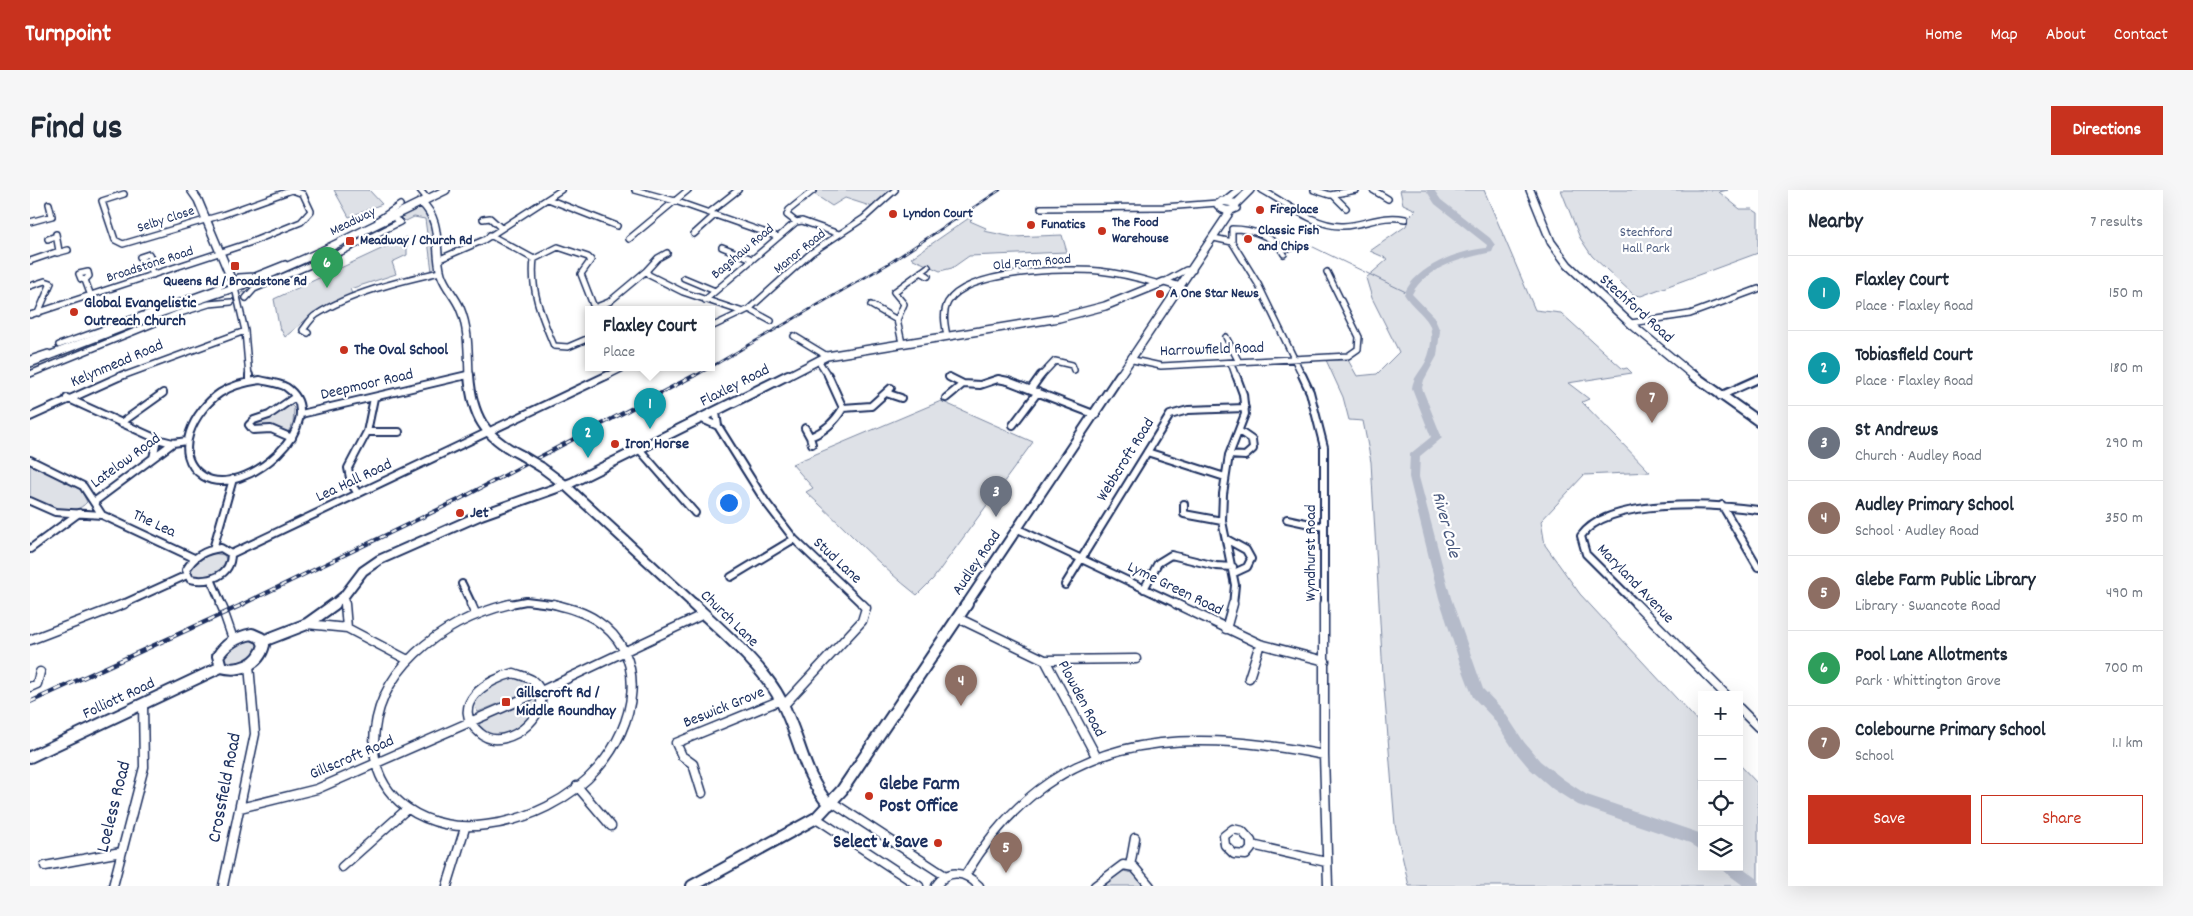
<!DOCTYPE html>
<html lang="en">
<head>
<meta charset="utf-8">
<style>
  body { margin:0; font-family:Dekko,sans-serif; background:#f6f6f7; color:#1f2937 }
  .controls { position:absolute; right:15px; bottom:15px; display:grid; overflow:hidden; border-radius:0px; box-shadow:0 5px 20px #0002 }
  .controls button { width:45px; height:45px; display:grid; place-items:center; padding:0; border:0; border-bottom:1px solid #e0e1e3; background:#fff; color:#1f2937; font:25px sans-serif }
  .you { position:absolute; left:698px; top:312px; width:18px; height:18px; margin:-12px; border:4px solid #fff; border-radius:50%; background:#1a73e8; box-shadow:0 0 0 8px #1a73e833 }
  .badge { display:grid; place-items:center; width:32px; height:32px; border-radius:50%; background:#c8321e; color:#fff; font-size:16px; font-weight:700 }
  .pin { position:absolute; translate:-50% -41px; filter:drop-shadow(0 1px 2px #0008) }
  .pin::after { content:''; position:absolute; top:26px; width:18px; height:15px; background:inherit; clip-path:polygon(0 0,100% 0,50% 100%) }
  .popup { position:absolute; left:555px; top:116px; width:130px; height:65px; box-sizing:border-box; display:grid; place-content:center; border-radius:0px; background:#fff; filter:drop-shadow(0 1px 4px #0005); font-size:16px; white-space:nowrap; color:#747a83 }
  .popup b { font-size:19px; color:#1f2937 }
  .popup::after { content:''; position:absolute; left:50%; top:100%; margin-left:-10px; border:10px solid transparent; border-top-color:#fff }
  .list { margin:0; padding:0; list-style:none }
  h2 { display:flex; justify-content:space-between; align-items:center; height:65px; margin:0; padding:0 20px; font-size:21px }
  h2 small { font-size:16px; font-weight:400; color:#747a83 }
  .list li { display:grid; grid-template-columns:32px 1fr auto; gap:15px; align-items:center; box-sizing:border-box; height:75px; padding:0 20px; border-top:1px solid #e0e1e3 }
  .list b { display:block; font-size:19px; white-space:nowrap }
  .list p { margin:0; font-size:16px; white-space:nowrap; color:#747a83 }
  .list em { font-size:16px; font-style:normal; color:#747a83 }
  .actions { display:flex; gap:10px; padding:15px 20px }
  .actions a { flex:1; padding:11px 0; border:1px solid #c8321e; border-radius:0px; text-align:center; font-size:18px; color:#c8321e }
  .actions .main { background:#c8321e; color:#fff }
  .icon { flex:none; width:28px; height:28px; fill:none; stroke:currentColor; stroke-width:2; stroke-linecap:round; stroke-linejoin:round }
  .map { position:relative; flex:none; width:1728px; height:696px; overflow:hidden; border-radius:0px }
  header { display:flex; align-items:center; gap:30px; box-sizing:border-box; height:70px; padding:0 25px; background:#c8321e; color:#fff }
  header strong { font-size:24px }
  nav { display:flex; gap:28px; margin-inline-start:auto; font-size:18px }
  .intro { display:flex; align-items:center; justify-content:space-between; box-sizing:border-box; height:120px; padding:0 30px }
  h1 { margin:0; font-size:35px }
  .button { padding:12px 22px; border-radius:0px; background:#c8321e; color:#fff; font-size:18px; font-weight:700 }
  main { display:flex; gap:30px; padding:0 30px }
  aside { flex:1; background:#fff; border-radius:0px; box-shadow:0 5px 20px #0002 }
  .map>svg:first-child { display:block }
</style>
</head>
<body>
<header>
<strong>Turnpoint</strong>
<nav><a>Home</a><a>Map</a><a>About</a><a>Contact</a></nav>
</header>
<div class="intro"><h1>Find us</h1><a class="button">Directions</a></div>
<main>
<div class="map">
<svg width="1728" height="696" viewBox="0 0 1728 696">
  <rect width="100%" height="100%" fill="#fff"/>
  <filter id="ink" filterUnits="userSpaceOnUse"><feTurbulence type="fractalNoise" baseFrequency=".02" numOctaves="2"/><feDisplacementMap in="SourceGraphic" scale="10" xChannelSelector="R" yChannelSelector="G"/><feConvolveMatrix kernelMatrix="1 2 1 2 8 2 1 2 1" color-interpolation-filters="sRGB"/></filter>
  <g filter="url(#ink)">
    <path fill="#dee1e7" stroke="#7c88a2" d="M 304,0 L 339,0 L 352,14 L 319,27 Z
      M 788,0 L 861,0 L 843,17 L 815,8 L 802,16 L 784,4 Z
      M 1370,0 L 1454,0 L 1505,120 L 1531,123 L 1593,179 L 1597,178 L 1602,183 L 1538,193 L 1559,209 L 1552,212 L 1620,282 L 1554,285 L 1511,331 L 1515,355 L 1550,404 L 1672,536 L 1672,677 L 1709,677 L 1709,574 L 1728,594 L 1728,696 L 1379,696 L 1365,635 L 1353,485 L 1341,272 L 1333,231 L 1319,230 L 1313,207 L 1296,170 L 1318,170 L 1327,186 L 1347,184 L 1369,162 L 1342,108 L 1336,88 L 1358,69 L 1340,61 L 1376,36 L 1379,27 L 1386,20 L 1373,14 Z
      M 1531,0 L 1698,0 L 1689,2 L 1710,19 L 1722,19 L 1728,23 L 1728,63 L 1611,106 L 1604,105 L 1562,66 L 1550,48 Z
      M 387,18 L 393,18 L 403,41 L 406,58 L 406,79 L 402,81 L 395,29 L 384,27 L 376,31 L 368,28 L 361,31 L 364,33 L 348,41 L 344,39 Z
      M 939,28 L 942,29 L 940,31 L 956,38 L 954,41 L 983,47 L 1032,45 L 1037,62 L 939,66 L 922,78 L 910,81 L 881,68 Z
      M 336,43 L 340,45 L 311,61 L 218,102 L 211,103 L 217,97 Z
      M 377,47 L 377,65 L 362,72 L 366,84 L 320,99 L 323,106 L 284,123 L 255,147 L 249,136 L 244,109 Z
      M 121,130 L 121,132 L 0,183 L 0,176 L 62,150 Z
      M 911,211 L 1003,252 L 903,389 L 887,405 C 847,374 814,336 776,302 L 783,298 L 762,274 Z
      M 260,214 L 264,218 L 263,233 L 258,242 L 222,237 L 224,232 Z
      M 0,274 L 50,298 L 57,312 C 43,329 16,314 0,307 Z
      M 181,363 L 194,365 L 196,369 C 192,384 175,392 162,385 C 157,374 172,366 181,363 Z
      M 218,448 L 228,453 L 226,465 L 204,477 L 193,472 L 196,460 Z
      M 489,487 L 500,491 L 501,495 L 499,501 L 448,522 C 437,510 461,491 473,488 C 478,487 484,488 489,487 Z
      M 502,507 L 507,508 C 513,521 495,538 483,543 C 476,546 467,546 459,546 L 450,540 L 449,535 L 452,530 Z
      M 1093,681 L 1103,683 L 1114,696 L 1071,696 Z"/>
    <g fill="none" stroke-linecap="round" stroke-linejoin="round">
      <path stroke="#77839f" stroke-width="1" d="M 1279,55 L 1378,103"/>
      <path fill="#b5bbca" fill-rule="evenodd" d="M 1396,0 L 1404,0 L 1411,10 L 1460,48 L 1465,55 L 1462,62 C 1435,68 1396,76 1382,104 L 1404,127 L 1410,141 L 1407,166 L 1394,190 L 1392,198 L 1412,248 L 1390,266 L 1389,287 L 1421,408 L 1453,499 L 1473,520 L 1494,552 L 1510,571 L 1533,589 L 1557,605 L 1669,643 L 1672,645 L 1672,661 L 1660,653 L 1548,615 L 1523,599 L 1500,579 L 1484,560 L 1463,528 L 1443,507 L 1430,473 L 1409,408 L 1379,287 L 1380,264 L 1401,247 L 1382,198 C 1383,188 1390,182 1395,173 C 1400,164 1404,145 1399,134 C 1394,124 1380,115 1374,104 C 1387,76 1427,61 1456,58 L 1457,55 L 1405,14 Z
        M 1709,675 L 1728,689 L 1728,696 L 1714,696 L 1695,682 L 1693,677 L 1709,677 Z"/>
      <g stroke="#1b2f5e" stroke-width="8">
        <path id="street-far2" d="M 390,0 L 395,6 L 401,8
          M 605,0 L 645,11 L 748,47
          M 784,0 L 759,20 L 757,25 L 766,32 L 772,31 L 809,44
          M 1232,0 C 1256,13 1285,37 1313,36 C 1335,35 1353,24 1375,29
          M 1284,0 L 1300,5 L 1326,0
          M 1343,0 L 1358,9
          M 1304,6 L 1316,18
          M 518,9 L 587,36
          M 1011,18 L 1134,17 L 1188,13
          M 680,22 L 708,0
          M 453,29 L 460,28 L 471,38
          M 348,30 L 370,15
          M 0,32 L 22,26 L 19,14
          M 664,44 L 685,25
          M 460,45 L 504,69
          M 1184,48 L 1202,52
          M 18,49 L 26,46
          M 599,49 L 658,0
          M 692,57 L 722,69
          M 1252,58 L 1261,58
          M 27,63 L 38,60
          M 637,63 L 628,68 L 616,81 L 619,85 L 653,102 L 713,122
          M 119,64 L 121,68 L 118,71 L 112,71 L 110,67 Z
          M 1254,64 C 1244,46 1222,39 1202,39 L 1202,52 L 1228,94 L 1273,187
          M 410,69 L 454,50 L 531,0
          M 504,69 C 500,101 512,127 524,156 L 538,157 L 559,148
          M 504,69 L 528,57 L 558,67 L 561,70 L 551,84 L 565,120
          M 0,71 L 29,61 L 26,44
          M 118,71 L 123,85
          M 58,82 L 59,86 L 55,90 L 51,89 L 49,84 Z
          M 891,82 L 898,86
          M 209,87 L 225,86 L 255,74
          M 654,88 L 685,101
          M 55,90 L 61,106
          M 1134,92 L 1156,80 L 1163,80
          M 0,96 L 15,91 L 21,93 L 8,123
          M 205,98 L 215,141 L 219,187
          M 216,108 L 224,99 L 311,62 L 370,32 L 366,30
          M 675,110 L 766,32
          M 841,115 L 867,130 L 872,153
          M 564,118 L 579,112 L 616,81
          M 719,119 L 741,131
          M 0,125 L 219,53 L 271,32 L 281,21 L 273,4 L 262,0 L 192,25 L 93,54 L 85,50 L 72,11 L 94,4
          M 867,130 L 874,114 L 864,102 L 898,77
          M 1601,133 L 1660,124 L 1728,99
          M 681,137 L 719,119 L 781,63 L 834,28 L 865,0
          M 278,143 L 273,140 C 277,135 281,128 286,125 C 320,103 370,91 410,82
          M 764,146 L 797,166
          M 917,146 C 915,135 912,123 918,112 C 938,80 1035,78 1069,81 C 1089,83 1109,88 1129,94
          M 1196,147 L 1209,172
          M 29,155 L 186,99 L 196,92
          M 0,169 L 18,163
          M 788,170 L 799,187
          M 1103,170 L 1131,176 L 1318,166 L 1328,159 L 1329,147 L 1297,82
          M 1201,173 L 1206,187
          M 0,184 L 147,124 L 179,114 L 201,112
          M 90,187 L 215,141
          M 431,187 L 438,185
          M 575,187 L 593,178
          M 1010,187 L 1025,171 L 1042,175 L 1044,180"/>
      </g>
      <g stroke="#1b2f5e" stroke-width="10">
        <path id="street-far1" d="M 219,185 L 219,191
          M 1272,185 L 1280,202 L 1294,257 L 1294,415
          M 919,187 L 933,194
          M 230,190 C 238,192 249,193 256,197 C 305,230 213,312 173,286 C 140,264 165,220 190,203 C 202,195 216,192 230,190 Z
          M 1001,199 L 1011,185
          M 856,203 L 871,208
          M 1690,206 L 1728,189
          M 37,208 L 127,249 L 143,253 L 157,251
          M 916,208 L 933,194 L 950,195 L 968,189 L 978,191 L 1066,225
          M 813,218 L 841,216 L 861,198
          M 686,223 L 688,236 L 735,311 L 764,349 L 833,415
          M 271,224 L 437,185
          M 0,227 L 93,185
          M 672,229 L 688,236
          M 91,233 L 133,203
          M 983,235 L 1008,202
          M 775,238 L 780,247 C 795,241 805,232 813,218 L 798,185
          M 337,242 L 369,242
          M 780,247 L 782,254
          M 262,248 L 241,239 L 223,240 L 219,235 L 224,230 L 239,225 L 265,207
          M 609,259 L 665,323
          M 1117,262 L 1195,287
          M 1199,265 L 1215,266 L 1223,259 L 1222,250 L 1209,241
          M 123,268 L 127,249
          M 0,270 L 53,296 L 72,325
          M 328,304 L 321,293 L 318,278 L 337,242 L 344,208
          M 0,311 L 25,322 L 72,325 L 164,368
          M 64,312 L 143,253
          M 1154,314 L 1154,324 L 1192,331
          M 1692,315 L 1728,377
          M 1257,329 L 1294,337
          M 988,339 L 1149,415
          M 1196,349 L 1216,360 L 1221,369 L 1217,377 L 1204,383
          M 191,358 L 201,364 C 201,386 179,393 160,389 L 156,380 C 164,366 175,360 191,358 Z
          M 0,359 L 49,323
          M 183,359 L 203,289
          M 201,364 L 578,185
          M 701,387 L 764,349
          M 181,389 L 192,415
          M 432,394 L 442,415
          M 1035,395 L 1140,225 L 1158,220 L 1215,218
          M 1114,399 L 1128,373 L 1141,365 L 1186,376 L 1203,377
          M 314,406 L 315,415
          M 91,415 L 157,385
          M 475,415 L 496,411 L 529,415
          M 1203,415 L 1205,395 L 1192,331 L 1193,304 L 1199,265 L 1215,224 L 1213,204 L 1206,185
          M 1607,415 L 1556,364 L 1551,346 C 1578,307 1686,314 1728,320"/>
      </g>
      <g stroke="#1b2f5e" stroke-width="11">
        <path id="street" d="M 191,414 L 194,421
          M 315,414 L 317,438
          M 441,414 L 445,423
          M 480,414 C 411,431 342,481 344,558 C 345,583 357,604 377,618 C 400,634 429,639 456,635 C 498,630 540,610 568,578 C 605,536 621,466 566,430 C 554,422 539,418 524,414
          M 1146,414 L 1230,454 L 1295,471
          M 1294,414 L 1294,565 L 1298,696
          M 1606,414 L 1696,505
          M 195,426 L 203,449
          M 928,428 L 1015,470 L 1066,566
          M 277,434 L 317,438 L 378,470
          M 1196,439 L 1203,414
          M 0,450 L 94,414
          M 1015,470 L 1106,469
          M 484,483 C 489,485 497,487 502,490 C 534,515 476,567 450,543 C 417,515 458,489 484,483 Z
          M 1219,488 L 1230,454
          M 0,497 L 7,494 L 10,482
          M 753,516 L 832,431 L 836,418 L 832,414
          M 1709,518 L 1728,537
          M 547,596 L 581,636
          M 672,603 L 663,574 L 652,566 L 646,553 L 751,510
          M 802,612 L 914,685
          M 210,618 L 287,599 L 511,501 L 674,424
          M 786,628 L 889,696
          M 1203,639 L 1212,641 L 1221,651 L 1221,659 L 1216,665 L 1204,664 L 1195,655 L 1194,646 Z
          M 1222,655 L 1296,672
          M 15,676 L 91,662
          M 1100,676 L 1105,648
          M 312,677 L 377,619
          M 936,684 C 1022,541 1145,536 1294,565
          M 83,696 L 114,577 L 113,514
          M 193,696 L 225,544 L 219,475
          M 417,696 L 435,638
          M 906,696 C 918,678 935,681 949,696
          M 1065,696 L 1093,675 L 1104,677 L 1120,696"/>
      </g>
      <g stroke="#1b2f5e" stroke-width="10">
        <path id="secondary-far2" d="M 161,0 L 168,10 L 205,98
          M 1500,0 L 1521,52 L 1538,75 L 1601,134 L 1665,187
          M 1192,11 L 1204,13 L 1206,18 C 1199,22 1193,21 1188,15 Z
          M 1195,11 L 1209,0
          M 391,12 C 413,31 404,60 411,84 C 415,97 425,106 430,118 C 439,139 438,164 439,187
          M 1206,14 L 1220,0
          M 0,173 L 127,124 L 224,91 L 292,61 L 416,0
          M 756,187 L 797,166 L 1029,128 L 1075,116 L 1134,92 L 1151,97
          M 1089,187 L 1201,20"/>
      </g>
      <g stroke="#1b2f5e" stroke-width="12">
        <path id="secondary-far1" d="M 439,185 C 442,226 454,247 491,265
          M 1663,185 L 1728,231
          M 511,277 L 535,295 L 665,415
          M 303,415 L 314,406 L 333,381 L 349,370 L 451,325 L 541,293 L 758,185
          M 936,415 L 1090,185"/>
      </g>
      <g stroke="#1b2f5e" stroke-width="14">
        <path id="secondary" d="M 663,414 C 690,439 735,478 751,511 C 770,546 772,583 799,615
          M 222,444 L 231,448 L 234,455 C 229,475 209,482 191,477 L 188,466 C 196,453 207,447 222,444 Z
          M 233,451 L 277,434 L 305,414
          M 0,567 L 191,477
          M 662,696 L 786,628 L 812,600 L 937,414"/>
      </g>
      <use href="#street-far2" stroke="#fff" stroke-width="5"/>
      <use href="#street-far1" stroke="#fff" stroke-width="6"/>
      <use href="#street" stroke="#fff" stroke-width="8"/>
      <use href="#secondary-far2" stroke="#fff" stroke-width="7"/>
      <use href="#secondary-far1" stroke="#fff" stroke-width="8"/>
      <use href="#secondary" stroke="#fff" stroke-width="10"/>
      <g stroke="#1b2f5e" stroke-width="2.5">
        <path id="rail-far2" d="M 681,177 L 858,74 L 970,0
          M 663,187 L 679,178"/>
      </g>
      <g stroke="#1b2f5e" stroke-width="4">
        <path id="rail-far1" d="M 211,415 L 428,310 L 665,185"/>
      </g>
      <g stroke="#1b2f5e" stroke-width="4.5">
        <path id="rail" d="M 0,512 L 214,414"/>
      </g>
      <use href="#rail-far2" stroke="#fff" stroke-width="1" stroke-dasharray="4.5" stroke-linecap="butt"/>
      <use href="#rail-far1" stroke="#fff" stroke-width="2" stroke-dasharray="5.5" stroke-linecap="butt"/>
      <use href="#rail" stroke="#fff" stroke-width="2.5" stroke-dasharray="7" stroke-linecap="butt"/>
      <g stroke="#1b2f5e" stroke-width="12" stroke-linecap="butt">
        <path id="secondary-bridge" d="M 491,265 L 511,277"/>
      </g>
      <use href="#secondary-bridge" stroke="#fff" stroke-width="8"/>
    </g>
  </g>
  <g fill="#c8321e" stroke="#fff" stroke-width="2">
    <circle cx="1230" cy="20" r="5"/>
    <circle cx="863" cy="24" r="5"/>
    <circle cx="1001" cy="35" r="5"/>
    <circle cx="1072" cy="41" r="5"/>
    <circle cx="1218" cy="49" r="5"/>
    <rect x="315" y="46" width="10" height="10" rx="2.5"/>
    <rect x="200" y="71" width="10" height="10" rx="2.5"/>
    <circle cx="1130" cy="104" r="5"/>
    <circle cx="44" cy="122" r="5"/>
    <circle cx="314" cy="160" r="5"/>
    <circle cx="585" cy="254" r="5"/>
    <circle cx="430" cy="323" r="5"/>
    <rect x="471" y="507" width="10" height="10" rx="2.5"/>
    <circle cx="839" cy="606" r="5"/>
    <circle cx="908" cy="653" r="5"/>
  </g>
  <g text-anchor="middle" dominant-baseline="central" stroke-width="4.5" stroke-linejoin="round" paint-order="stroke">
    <g font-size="14" font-weight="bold" fill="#1b2f5e" stroke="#fff" text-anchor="start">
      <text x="1240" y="20">Fireplace</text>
      <text x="873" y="24">Lyndon Court</text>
      <text x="1082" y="33">The Food<tspan x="1082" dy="16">Warehouse</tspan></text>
      <text x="1011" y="35">Funatics</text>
      <text x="1228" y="41">Classic Fish<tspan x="1228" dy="16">and Chips</tspan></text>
      <text x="330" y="51">Meadway / Church Rd</text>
      <text x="205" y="92" text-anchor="middle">Queens Rd / Broadstone Rd</text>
      <text x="1140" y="104">A One Star News</text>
    </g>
    <g font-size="14" fill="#1b2f5e" stroke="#fff">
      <text transform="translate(136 30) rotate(-18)">Selby Close</text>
      <text transform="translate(323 32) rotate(-26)">Meadway</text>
      <text transform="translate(713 62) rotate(-40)">Bagshaw Road</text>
      <text transform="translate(770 62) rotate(-39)">Manor Road</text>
      <text transform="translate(1002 73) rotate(-5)">Old Farm Road</text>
      <text transform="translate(120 75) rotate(-18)">Broadstone Road</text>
    </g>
    <g font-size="14" fill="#4c5c80" stroke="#fff">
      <text x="1616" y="43">Stechford<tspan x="1616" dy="16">Hall Park</tspan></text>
    </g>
    <g font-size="16" font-weight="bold" fill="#1b2f5e" stroke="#fff" text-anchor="start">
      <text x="54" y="113">Global Evangelistic<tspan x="54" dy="18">Outreach Church</tspan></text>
      <text x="324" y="160">The Oval School</text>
      <text x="595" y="254">Iron Horse</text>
      <text x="440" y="323">Jet</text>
      <text x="486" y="503">Gillscroft Rd /<tspan x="486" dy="18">Middle Roundhay</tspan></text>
    </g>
    <g font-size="16" fill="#1b2f5e" stroke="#fff">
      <text transform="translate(1606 119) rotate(42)">Stechford Road</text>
      <text transform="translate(1182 160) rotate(-2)">Harrowfield Road</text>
      <text transform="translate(87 174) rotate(-23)">Kelynmead Road</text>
      <text transform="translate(337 195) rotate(-13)">Deepmoor Road</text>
      <text transform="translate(705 196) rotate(-27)">Flaxley Road</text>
      <text transform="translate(1096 270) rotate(-58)">Webbcroft Road</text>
      <text transform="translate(96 271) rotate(-36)">Latelow Road</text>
      <text transform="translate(324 291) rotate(-25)">Lea Hall Road</text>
      <text transform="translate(124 334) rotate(25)">The Lea</text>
      <text transform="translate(1281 363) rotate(-90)">Wyndhurst Road</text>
      <text transform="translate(807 371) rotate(43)">Stud Lane</text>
      <text transform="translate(947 373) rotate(-56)">Audley Road</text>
      <text transform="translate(1605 394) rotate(46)">Maryland Avenue</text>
      <text transform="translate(1145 399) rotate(26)">Lyme Green Road</text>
      <text transform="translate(699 429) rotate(44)">Church Lane</text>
      <text transform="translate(89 509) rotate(-25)">Folliott Road</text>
      <text transform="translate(1051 509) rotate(62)">Plowden Road</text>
      <text transform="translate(694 518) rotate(-22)">Beswick Grove</text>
      <text transform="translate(322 568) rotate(-23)">Gillscroft Road</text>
    </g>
    <g font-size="18" font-style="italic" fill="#49597e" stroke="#fff">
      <text transform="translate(1415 335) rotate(75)">River Cole</text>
    </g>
    <g font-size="19" font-weight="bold" fill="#1b2f5e" stroke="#fff" text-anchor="start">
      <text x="849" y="595">Glebe Farm<tspan x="849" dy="22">Post Office</tspan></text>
      <text x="898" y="653" text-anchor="end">Select &amp; Save</text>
    </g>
    <g font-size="19" fill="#1b2f5e" stroke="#fff">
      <text transform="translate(196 598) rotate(-79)">Crossfield Road</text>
      <text transform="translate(85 617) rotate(-76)">Loeless Road</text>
    </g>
  </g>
</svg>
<div class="controls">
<button>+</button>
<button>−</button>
<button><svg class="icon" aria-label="locate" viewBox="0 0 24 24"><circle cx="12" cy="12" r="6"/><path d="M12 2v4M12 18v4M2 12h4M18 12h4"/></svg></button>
<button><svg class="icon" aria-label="layers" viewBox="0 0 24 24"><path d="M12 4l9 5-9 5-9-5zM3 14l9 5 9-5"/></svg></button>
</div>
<div class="you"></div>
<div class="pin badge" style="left:620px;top:239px;background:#0f9aa8">1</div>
<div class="popup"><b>Flaxley Court</b>Place</div>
<div class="pin badge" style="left:558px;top:268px;background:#0f9aa8">2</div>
<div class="pin badge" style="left:966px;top:327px;background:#6b7280">3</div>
<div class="pin badge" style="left:931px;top:516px;background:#8d6e63">4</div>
<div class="pin badge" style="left:976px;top:683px;background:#8d6e63">5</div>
<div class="pin badge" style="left:297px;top:98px;background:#2e9e5b">6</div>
<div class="pin badge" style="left:1622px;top:233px;background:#8d6e63">7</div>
</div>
<aside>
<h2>Nearby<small>7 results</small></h2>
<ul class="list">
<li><span class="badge" style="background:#0f9aa8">1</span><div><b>Flaxley Court</b><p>Place · Flaxley Road</p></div><em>150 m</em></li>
<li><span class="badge" style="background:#0f9aa8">2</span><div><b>Tobiasfield Court</b><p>Place · Flaxley Road</p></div><em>180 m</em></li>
<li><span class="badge" style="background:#6b7280">3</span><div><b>St Andrews</b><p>Church · Audley Road</p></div><em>290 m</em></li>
<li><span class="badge" style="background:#8d6e63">4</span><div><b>Audley Primary School</b><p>School · Audley Road</p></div><em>350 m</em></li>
<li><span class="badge" style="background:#8d6e63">5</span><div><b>Glebe Farm Public Library</b><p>Library · Swancote Road</p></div><em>490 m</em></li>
<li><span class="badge" style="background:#2e9e5b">6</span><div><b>Pool Lane Allotments</b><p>Park · Whittington Grove</p></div><em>700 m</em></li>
<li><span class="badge" style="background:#8d6e63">7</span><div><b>Colebourne Primary School</b><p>School</p></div><em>1.1 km</em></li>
</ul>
<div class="actions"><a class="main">Save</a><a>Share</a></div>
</aside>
</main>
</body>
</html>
